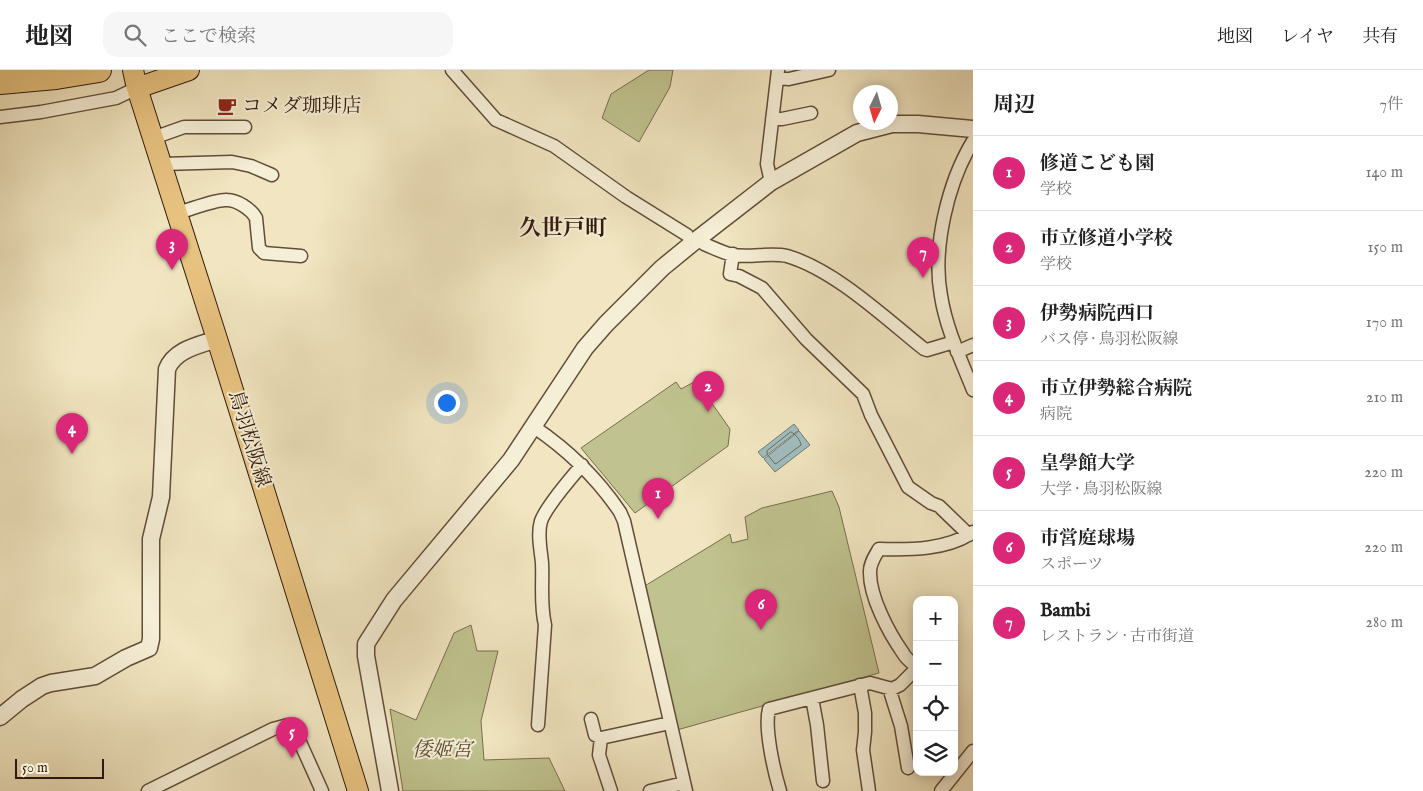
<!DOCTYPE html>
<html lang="ja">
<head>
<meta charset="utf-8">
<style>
  body { margin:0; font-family:"IM FELL English","Noto Serif JP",serif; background:#f6f6f6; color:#222 }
  .controls { position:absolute; right:15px; bottom:15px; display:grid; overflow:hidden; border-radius:10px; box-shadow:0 2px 12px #0003 }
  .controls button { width:45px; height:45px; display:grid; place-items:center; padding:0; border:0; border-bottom:1px solid #e0e0e0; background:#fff; color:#222; font:25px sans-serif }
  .compass { position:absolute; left:853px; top:15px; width:45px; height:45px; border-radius:50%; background:#fff; box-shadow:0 2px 12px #0003; rotate:185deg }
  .scale { position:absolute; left:15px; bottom:12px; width:89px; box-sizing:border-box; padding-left:5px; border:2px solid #311a0b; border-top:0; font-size:14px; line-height:18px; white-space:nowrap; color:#311a0b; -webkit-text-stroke:4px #f6efd7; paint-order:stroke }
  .you { position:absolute; left:446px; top:332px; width:18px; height:18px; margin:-12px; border:4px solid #fff; border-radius:50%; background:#1a73e8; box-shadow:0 0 0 8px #1a73e833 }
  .badge { display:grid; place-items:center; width:32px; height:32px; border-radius:50%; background:#db2777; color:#fff; font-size:16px; font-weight:700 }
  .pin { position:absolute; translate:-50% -41px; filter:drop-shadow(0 1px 2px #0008) }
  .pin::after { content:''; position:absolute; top:26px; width:18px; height:15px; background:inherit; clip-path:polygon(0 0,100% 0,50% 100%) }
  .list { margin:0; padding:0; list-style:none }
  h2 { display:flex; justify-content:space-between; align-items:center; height:65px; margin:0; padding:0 20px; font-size:21px }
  h2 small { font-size:16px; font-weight:400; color:#767676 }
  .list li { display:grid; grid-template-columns:32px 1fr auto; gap:15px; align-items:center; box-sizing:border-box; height:75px; padding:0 20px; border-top:1px solid #e0e0e0 }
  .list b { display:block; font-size:19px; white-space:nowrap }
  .list p { margin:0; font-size:16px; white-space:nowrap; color:#767676 }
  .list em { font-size:16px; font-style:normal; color:#767676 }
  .icon { flex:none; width:28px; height:28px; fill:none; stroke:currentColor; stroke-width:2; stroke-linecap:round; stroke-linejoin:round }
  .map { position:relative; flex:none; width:973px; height:721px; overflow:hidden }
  header { display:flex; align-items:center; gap:30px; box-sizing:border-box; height:70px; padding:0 25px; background:#fff; border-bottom:1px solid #e0e0e0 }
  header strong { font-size:24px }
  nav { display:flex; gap:28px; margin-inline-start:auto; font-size:18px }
  .search { width:350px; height:45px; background:#f6f6f6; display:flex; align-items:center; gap:12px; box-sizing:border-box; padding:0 18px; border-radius:15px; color:#767676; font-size:19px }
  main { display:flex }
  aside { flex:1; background:#fff }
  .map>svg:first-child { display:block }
</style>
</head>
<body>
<header>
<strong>地図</strong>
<div class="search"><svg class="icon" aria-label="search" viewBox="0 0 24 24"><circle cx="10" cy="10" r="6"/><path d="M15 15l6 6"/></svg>ここで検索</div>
<nav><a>地図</a><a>レイヤ</a><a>共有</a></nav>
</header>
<main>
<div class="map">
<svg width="973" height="721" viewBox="0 0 973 721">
  <rect width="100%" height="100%" fill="#f1e6c1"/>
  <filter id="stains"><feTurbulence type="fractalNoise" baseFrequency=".004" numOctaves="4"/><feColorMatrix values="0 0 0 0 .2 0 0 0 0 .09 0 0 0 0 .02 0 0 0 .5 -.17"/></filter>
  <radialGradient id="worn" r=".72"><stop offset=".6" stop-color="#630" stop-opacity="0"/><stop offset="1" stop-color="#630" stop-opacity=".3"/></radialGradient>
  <path fill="#c0c38f" stroke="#786e4d" d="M 649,0 L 673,0 L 670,17 L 639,72 L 602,48 L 611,24 Z
    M 696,311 L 730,359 L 728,376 L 635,443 L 581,378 L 676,312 L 681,319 Z
    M 832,421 L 839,437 L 879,603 L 677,660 L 643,517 L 730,464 L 732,473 L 748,469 L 745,447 L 762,438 Z
    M 471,555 L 477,581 L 498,581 L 481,651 L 484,690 L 549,688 L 565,721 L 403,721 L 390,639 L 416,650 L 454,563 Z"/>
  <path fill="#9fbdbd" stroke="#737c76" d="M 794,354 L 799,360 L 763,388 L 758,382 Z
    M 799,361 L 810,375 L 775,402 L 764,389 Z"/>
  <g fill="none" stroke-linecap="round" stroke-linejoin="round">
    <path stroke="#686c64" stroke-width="1" d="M 791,362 C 795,363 801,371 801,375 L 777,393 L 775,394 L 767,384 L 767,381 Z"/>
    <g stroke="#614d38" stroke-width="15">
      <path id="minor" d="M 452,0 L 496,50 L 554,76 L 626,127 L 687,165
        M 777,8 L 789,9 L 829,0
        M 0,47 L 41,42 L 116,28 L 137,18
        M 772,49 L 782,49 L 811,43
        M 153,68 L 184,57 L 245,57
        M 973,71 C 948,112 932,178 941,226 C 946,258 961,290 973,320
        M 162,94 L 232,92 L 251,96 L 272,105
        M 771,112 L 767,94 L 778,0
        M 177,143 C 190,140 215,129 227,130 C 237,130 251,139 256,148 L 259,178 L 264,183 L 301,186
        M 704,174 C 714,178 723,183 733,185 C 751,188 770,182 787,186 C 835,200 885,248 924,279 L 927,280 L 954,272
        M 733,184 L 730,204 L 739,206 L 762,218 L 806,269 L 863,324 L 871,345 L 908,417 L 931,433 L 939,436 L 969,465
        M 957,282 L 973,275
        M 534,357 C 568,380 597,408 620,442 L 624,451 L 686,721
        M 917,597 C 912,593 906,589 903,583 C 889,563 869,526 870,501 C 870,493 875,486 879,479 C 910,480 947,480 973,462
        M 860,615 L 865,643 L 865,662 L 863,680 L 869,721
        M 889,618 L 901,656 L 908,698
        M 812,628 L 817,655 L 823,711
        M 591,649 L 595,665 L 601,668 L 670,653
        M 538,655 L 545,555 C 540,534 543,514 542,493 C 541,481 537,464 541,451 C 547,435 570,409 582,395
        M 601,668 L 599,685 L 611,721
        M 148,721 L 273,659 L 288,655 L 295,661 L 322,721
        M 650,721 L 684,713
        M 780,721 C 774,701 764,658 769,639 L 870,613 L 892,619 L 900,615 L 917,598
        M 941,721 L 973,681"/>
    </g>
    <g stroke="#614d38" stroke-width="19">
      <path id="tertiary" d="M 0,647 L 22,629 L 42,616 L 51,613 L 95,606 L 126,588 L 149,578 L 151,569 L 151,469 L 161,427 L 167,299 C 175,279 200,275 217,269
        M 390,721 L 366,586 L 366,574 L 394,530 L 511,390 L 585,278 L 606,254 L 662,198 L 695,171 L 771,112 L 857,63 L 892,54 L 918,54 L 973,59"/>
    </g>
    <g stroke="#311a0b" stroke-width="22">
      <path id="primary" d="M 133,0 L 137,18 L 217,269 L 358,721
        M 137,18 L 189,0"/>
    </g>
    <g stroke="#311a0b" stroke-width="26">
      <path id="motorway" d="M 0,12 L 56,7 L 99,0"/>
    </g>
    <use href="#minor" stroke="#f6efd7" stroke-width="12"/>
    <use href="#tertiary" stroke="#f6efd7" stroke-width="16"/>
    <use href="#primary" stroke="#e8c380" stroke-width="20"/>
    <use href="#motorway" stroke="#e8c380" stroke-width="24"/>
  </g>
  <defs>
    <g id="cafe-bare" transform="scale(1.5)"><path d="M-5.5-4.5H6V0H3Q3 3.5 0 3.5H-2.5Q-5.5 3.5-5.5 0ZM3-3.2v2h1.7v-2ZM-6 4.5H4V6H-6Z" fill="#8f2418" stroke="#f6efd7" stroke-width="2.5" paint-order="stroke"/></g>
  </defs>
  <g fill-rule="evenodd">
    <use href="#cafe-bare" x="227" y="36"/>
  </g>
  <g text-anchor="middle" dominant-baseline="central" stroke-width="4" stroke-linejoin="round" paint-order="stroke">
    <g font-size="20" fill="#311a0b" stroke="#f6efd7" text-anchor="start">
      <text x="242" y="36">コメダ珈琲店</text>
    </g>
    <g font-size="20" fill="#311a0b" stroke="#f6efd7">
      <text transform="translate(249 369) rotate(73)">鳥羽松阪線</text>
    </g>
    <g font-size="20" font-style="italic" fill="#5c4d33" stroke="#f6efd7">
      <text x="442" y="680">倭姬宮</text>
    </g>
    <g font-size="22" font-weight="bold" fill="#311a0b" stroke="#f6efd7">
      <text x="563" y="159">久世戸町</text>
    </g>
  </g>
  <rect width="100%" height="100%" filter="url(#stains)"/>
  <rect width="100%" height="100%" fill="url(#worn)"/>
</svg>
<div class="controls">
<button>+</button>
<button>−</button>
<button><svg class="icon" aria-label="locate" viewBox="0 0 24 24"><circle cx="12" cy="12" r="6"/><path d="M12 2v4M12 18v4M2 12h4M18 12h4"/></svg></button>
<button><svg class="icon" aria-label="layers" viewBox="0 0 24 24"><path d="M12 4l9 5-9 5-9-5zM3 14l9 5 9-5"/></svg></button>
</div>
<svg class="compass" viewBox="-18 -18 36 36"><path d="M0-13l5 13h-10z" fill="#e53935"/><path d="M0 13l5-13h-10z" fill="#767676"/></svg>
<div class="scale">50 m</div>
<div class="you"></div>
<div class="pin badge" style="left:658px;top:449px">1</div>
<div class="pin badge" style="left:708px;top:342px">2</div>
<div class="pin badge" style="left:172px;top:200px">3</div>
<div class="pin badge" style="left:72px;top:384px">4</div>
<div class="pin badge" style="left:292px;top:688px">5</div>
<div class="pin badge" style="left:761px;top:560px">6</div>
<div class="pin badge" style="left:923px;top:208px">7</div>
</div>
<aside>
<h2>周辺<small>7件</small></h2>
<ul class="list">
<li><span class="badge">1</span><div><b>修道こども園</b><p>学校</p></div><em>140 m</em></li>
<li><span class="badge">2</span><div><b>市立修道小学校</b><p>学校</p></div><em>150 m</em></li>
<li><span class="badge">3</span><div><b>伊勢病院西口</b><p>バス停 · 鳥羽松阪線</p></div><em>170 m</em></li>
<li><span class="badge">4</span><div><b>市立伊勢総合病院</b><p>病院</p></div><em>210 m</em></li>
<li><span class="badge">5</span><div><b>皇學館大学</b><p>大学 · 鳥羽松阪線</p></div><em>220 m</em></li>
<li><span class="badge">6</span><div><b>市営庭球場</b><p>スポーツ</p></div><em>220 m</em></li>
<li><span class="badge">7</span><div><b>Bambi</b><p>レストラン · 古市街道</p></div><em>280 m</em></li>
</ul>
</aside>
</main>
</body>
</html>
